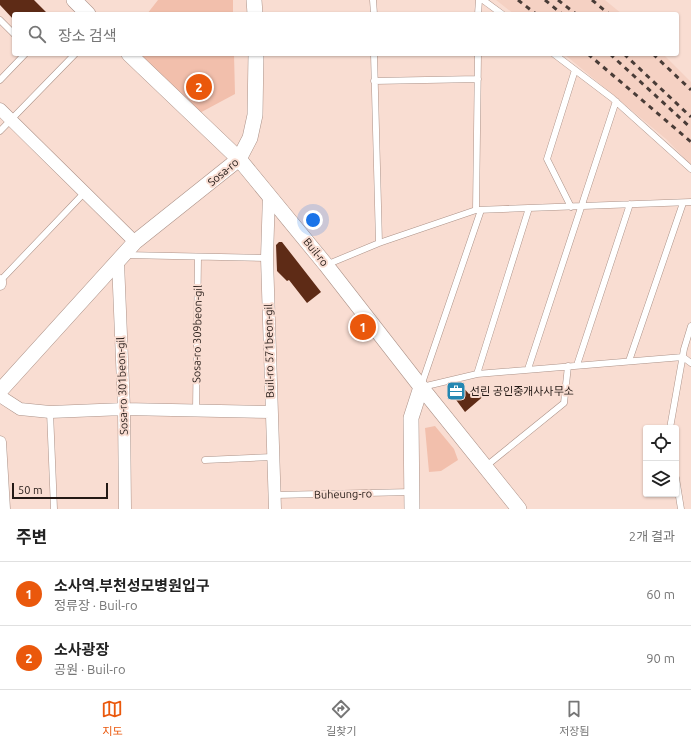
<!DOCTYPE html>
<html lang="ko">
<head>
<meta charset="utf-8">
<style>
  body { margin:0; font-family:Ubuntu,"Noto Sans KR",sans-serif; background:#f6f6f6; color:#222 }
  .controls { position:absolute; right:12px; bottom:12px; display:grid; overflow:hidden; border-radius:4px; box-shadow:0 1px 3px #0004 }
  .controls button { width:36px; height:36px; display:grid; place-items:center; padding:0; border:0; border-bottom:1px solid #e0e0e0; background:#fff; color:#222; font:20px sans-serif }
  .scale { position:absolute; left:12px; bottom:10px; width:96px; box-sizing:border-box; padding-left:4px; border:2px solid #231915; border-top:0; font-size:11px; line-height:14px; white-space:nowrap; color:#231915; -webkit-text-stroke:3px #f9ddd2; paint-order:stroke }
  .you { position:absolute; left:313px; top:220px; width:14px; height:14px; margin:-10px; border:3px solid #fff; border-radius:50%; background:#1a73e8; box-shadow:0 0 0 6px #1a73e833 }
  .badge { display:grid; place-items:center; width:26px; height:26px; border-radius:50%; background:#ea580c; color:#fff; font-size:13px; font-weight:700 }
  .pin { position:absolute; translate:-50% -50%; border:2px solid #fff; box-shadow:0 1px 4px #0006 }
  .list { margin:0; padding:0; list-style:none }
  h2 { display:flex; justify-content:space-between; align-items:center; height:52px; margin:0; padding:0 16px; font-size:17px }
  h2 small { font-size:13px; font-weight:400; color:#767676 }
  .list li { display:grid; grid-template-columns:26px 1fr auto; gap:12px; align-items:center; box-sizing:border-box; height:64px; padding:0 16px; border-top:1px solid #e0e0e0 }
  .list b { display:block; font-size:15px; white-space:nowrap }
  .list p { margin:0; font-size:13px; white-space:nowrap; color:#767676 }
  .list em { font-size:13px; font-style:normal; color:#767676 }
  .icon { flex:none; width:22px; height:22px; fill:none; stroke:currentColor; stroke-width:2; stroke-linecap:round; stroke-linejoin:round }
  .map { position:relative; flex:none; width:691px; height:509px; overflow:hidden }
  .search { position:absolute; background:#fff; box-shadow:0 1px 3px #0004; left:12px; right:12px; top:12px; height:44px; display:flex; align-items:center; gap:10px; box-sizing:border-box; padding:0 14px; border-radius:4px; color:#767676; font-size:15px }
  .sheet { height:180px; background:#fff }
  nav { display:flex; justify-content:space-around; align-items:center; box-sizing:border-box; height:56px; border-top:1px solid #e0e0e0; background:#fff; font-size:11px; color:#767676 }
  nav a { display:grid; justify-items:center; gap:2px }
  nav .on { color:#ea580c }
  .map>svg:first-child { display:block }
</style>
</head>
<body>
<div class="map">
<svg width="691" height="509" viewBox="0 0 691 509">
  <rect width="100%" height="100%" fill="#f9ddd2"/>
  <path fill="#f5d1c3" d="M 496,0 L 605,0 L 622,14 L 514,14 Z
    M 564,54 L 663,54 L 691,82 L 691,165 L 666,139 Z"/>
  <path fill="#f2bfac" d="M 158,0 L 233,0 L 233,14 L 147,14 Z
    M 129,54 L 234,54 L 235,94 L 194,116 Z
    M 435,426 L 454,449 L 458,460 L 441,471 L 429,472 L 425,428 Z"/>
  <path fill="#5e2b16" d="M 0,0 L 34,0 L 48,14 L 14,14 L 14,20 L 0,5 Z
    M 279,242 L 282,242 L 321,292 L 307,303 L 289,280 L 287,281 L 277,271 L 276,245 Z
    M 461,385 L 469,394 L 479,386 L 486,394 L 465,412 L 451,393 Z"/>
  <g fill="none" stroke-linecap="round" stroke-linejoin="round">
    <g stroke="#ac9288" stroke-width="7">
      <path id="service" d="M 373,0 L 374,14
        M 483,0 L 502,14
        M 478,14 L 479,0
        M 0,20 L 14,34
        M 374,54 L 379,243
        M 554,54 L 612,98 L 691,169
        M 0,80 L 25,54
        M 374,81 L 478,79
        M 0,131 L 75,54
        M 571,207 L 547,159 L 575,70
        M 476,210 L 478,54
        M 125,255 L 267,258
        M 326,265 L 379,243 L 476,210 L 691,202
        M 0,281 L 85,192
        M 629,361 L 683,203
        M 577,365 L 630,204
        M 528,369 L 616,101
        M 477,374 L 529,208
        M 421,386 L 481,210
        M 422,387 L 477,374 L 683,357 L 691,363
        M 196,410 L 198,257
        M 50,412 L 54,509
        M 670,428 L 684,349 L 691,326
        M 205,460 L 273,457
        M 485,467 L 564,403 L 568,366
        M 676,478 L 681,509
        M 275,495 L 412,492"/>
    </g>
    <g stroke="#ac9288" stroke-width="13">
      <path id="minor" d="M 0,109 L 135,242
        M 269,194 L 267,258 L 275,509
        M 118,262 L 124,409 L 125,509
        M 0,281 L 0,284
        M 0,396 L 20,409 L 50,412 L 124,409 L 271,412
        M 0,442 L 4,509"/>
    </g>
    <g stroke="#ac9288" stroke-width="16">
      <path id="tertiary" d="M 74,0 L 88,14
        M 254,0 L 255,14
        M 129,54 L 239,159 L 326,265 L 421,387 L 519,509
        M 0,391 L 135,242 L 239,159 L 250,138 L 255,115 L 256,54
        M 412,509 L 411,418 L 421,387"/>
    </g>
    <use href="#service" stroke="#fff" stroke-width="6"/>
    <use href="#minor" stroke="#fff" stroke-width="12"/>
    <use href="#tertiary" stroke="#fff" stroke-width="15"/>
    <path stroke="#493c37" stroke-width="3" stroke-dasharray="5 5" stroke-linecap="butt" d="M 518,0 L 536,14
      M 545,0 L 562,14
      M 558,0 L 576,14
      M 592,0 L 609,14
      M 588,54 L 691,142
      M 610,54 L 691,128
      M 624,54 L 691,117
      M 653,54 L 691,90"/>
  </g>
  <defs>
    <g id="office-square" transform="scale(1)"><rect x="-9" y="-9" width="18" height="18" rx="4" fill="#2487b2" stroke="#f9ddd2"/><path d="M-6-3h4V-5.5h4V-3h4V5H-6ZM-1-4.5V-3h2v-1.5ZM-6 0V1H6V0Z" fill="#fff"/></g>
  </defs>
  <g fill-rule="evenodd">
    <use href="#office-square" x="456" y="391"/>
  </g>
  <g text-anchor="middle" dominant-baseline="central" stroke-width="4" stroke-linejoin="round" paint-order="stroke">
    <g font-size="11" fill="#231915" stroke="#f9ddd2">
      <text transform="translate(223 172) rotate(-40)">Sosa-ro</text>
      <text transform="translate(316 252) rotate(51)">Buil-ro</text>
      <text transform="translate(197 334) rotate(-89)">Sosa-ro 309beon-gil</text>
      <text transform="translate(269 351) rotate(-91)">Buil-ro 571beon-gil</text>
      <text transform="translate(122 386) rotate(-92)">Sosa-ro 301beon-gil</text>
      <text transform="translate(343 494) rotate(-1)">Buheung-ro</text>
    </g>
    <g font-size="11" fill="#231915" stroke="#f9ddd2" text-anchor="start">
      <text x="470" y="391">선린 공인중개사사무소</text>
    </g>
  </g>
</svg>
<div class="controls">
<button><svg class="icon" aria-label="locate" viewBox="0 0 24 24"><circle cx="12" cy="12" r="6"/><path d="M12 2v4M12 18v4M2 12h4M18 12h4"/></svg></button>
<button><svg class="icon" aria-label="layers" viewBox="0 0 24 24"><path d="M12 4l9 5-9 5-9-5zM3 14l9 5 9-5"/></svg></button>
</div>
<div class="scale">50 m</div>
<div class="you"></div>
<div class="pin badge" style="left:363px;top:327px">1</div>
<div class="pin badge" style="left:199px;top:87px">2</div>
<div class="search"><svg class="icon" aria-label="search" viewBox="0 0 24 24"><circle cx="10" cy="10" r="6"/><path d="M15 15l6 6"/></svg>장소 검색</div>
</div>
<section class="sheet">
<h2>주변<small>2개 결과</small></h2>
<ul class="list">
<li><span class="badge">1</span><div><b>소사역.부천성모병원입구</b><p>정류장 · Buil-ro</p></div><em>60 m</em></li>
<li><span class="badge">2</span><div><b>소사광장</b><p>공원 · Buil-ro</p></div><em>90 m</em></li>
</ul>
</section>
<nav>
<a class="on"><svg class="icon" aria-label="map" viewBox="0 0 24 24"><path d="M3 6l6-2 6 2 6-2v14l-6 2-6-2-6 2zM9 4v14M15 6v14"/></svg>지도</a>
<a><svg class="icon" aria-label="directions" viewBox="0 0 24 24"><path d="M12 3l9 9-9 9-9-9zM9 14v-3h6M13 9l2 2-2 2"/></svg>길찾기</a>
<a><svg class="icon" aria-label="saved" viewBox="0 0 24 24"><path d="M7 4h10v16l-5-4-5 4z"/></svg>저장됨</a>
</nav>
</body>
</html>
